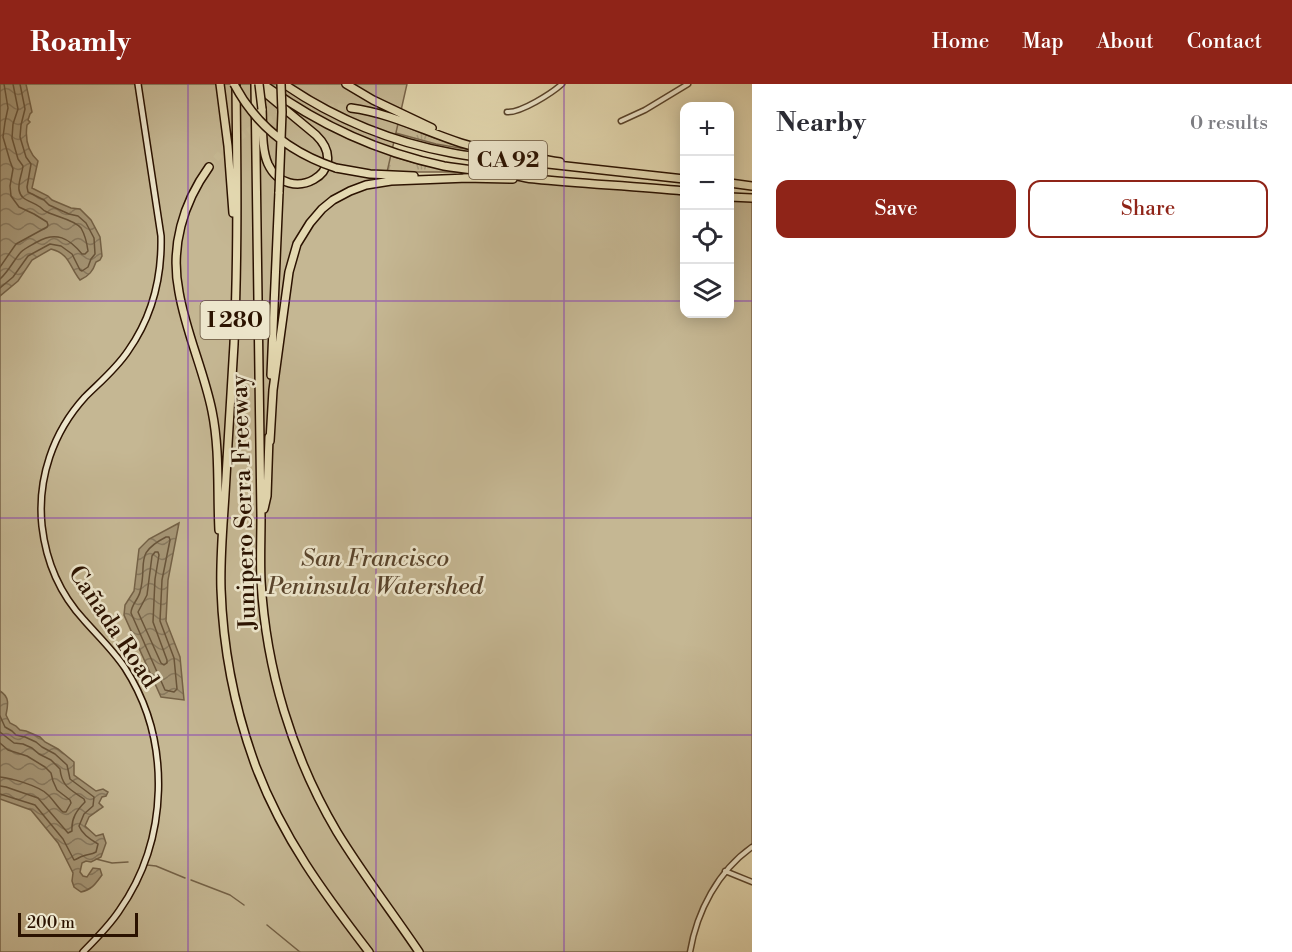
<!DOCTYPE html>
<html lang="en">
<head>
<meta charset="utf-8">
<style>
  body { margin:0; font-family:"Libre Bodoni",serif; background:#f2f2f3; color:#2b2b33 }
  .controls { position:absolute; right:18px; top:18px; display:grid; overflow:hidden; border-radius:12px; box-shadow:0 3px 15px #0003 }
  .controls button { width:54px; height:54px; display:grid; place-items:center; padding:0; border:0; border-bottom:2px solid #e1e1e2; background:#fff; color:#2b2b33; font:30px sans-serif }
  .scale { position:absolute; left:18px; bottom:15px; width:120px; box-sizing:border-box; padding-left:6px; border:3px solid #2b1200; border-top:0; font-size:16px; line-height:21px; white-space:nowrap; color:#2b1200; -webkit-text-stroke:4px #ede6cc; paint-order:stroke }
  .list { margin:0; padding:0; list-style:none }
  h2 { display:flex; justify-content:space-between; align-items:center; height:78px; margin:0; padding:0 24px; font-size:26px }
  h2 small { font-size:20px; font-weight:400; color:#7c7c81 }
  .actions { display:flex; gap:12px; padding:18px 24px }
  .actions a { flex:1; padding:14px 0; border:2px solid #8f2418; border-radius:12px; text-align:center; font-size:21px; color:#8f2418 }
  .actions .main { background:#8f2418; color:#fff }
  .icon { flex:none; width:33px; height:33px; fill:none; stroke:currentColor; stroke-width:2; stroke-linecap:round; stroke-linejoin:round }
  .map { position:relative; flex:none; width:752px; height:868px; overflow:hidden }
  header { display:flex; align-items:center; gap:36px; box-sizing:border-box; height:84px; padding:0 30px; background:#8f2418; color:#fff }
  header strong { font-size:28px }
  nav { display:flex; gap:33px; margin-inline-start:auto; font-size:21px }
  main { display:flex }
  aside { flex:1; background:#fff }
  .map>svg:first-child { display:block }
</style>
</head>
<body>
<header>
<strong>Roamly</strong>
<nav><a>Home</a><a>Map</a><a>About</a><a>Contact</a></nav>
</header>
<main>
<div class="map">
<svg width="752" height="868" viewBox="0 0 752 868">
  <defs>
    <pattern id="grass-tufts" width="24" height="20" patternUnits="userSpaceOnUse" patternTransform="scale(1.5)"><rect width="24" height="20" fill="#c5b793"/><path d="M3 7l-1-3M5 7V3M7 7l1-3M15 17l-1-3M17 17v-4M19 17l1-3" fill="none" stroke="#a99c7d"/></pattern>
    <pattern id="water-waves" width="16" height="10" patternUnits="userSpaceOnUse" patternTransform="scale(1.5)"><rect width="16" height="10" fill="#a59575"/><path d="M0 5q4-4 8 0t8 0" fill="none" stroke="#87785e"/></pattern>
  </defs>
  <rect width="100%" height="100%" fill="#e4d9b1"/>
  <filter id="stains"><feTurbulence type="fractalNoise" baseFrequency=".00333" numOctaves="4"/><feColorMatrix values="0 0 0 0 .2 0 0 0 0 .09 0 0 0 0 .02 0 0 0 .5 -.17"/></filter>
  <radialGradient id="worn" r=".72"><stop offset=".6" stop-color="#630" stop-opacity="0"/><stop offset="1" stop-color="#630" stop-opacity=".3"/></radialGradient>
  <path fill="url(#grass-tufts)" stroke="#78644a" stroke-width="1.5" d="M 386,35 L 435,54 L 477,67 L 436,60 L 392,48 Z
    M 378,68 L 415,79 L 457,88 L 376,88 Z"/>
  <path fill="#c5b793" stroke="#78644a" stroke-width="1.5" d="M 0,0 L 407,0 L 385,97 L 532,95 L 684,108 L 684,230 L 730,230 L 730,113 L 752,118 L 752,763 L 725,787 L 701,826 L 690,868 L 0,868 Z"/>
  <path fill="url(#water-waves)" stroke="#746146" stroke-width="1.5" d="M 0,0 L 26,0 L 32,28 L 30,30 L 28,36 L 30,38 L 27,41 C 25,55 28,68 38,77 L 32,104 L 48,112 L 52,116 L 71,124 L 80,125 L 91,136 L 100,153 L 102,172 L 100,176 L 96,178 C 93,187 89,192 80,196 C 69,182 70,170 51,165 L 32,176 L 18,197 L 0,212 Z
    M 179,439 L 168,496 L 166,537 L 180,573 L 184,616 L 161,613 L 124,531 L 125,521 L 134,507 L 139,465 L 149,455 Z
    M 0,607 C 10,613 8,621 6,631 L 10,639 L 16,642 L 20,646 L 26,647 L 40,653 L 45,658 L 58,665 L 74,678 L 74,691 L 96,707 L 103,705 L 108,708 L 106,712 L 102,713 L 99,719 L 103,723 L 89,733 L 85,742 L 96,752 L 103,750 L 106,759 L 101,773 L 91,778 L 86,777 L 82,779 L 80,788 L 83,792 L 87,793 L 93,784 L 100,785 L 102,791 C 96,799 92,806 81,808 L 74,803 L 72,797 L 73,789 L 58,759 L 31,726 L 0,715 Z"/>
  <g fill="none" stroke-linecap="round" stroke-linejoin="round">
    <path stroke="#68543a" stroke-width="1.5" d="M 0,183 L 16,160 L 47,143 L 48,141 L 47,138 L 34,130 L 19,123 L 11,112 L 10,102 L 13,85 L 10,77 L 3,53 L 5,38 L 8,24 L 4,0
      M 0,195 C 9,187 13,177 21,168 C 25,164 32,161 37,158 C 56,147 69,154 82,170 L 85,170 L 88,167 C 87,159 85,151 81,144 C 75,136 57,133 47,128 C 44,127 42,125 40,123 C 32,117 21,117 19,106 C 18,98 22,90 23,82 L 18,75 L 12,54 L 13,40 L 18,25 L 13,0
      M 0,204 L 13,193 L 28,172 L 50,160 L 61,162 L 72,170 L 80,186 L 82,187 L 88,183 L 91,175 L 95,170 L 94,154 L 86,139 L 78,132 L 69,130 L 49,121 L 44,116 L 28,108 L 27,103 L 31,80 L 26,73 L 20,53 L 21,41 L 25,25 L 20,0
      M 166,453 L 169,453 L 170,456 L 162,496 L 160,537 L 174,574 L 177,605 L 174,608 L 165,606 L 131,529 C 131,521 138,516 140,508 C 148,479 133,470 166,453 Z
      M 155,468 L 158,468 L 159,471 L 155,495 L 153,538 L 167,576 L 167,579 L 164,581 L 161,579 L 138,528 L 147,511 L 152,472 Z
      M 0,632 L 5,643 L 12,647 L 16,651 L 25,653 L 36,658 L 42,663 L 55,670 L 67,681 L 70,695 L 94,713 L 93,722 L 84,730 L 79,742 C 82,750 91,756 98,760 L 96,768 C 91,771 88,770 83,772 C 79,773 78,775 74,776 L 63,755 L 35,721 L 0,710
      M 0,648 L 14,659 L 23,660 L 32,664 L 39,670 L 51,676 L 60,685 C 62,703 70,705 84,715 L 85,718 C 77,726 71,734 72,747 L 68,749 L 38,714 L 6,703 L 0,702
      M 0,659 L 8,666 L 27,672 L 45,683 L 51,689 L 53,697 L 57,706 L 70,716 L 71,719 L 66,728 L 63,728 C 57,723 53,715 47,710 C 39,702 11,694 0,693"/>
    <path stroke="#746146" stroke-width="1.5" d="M 96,775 L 112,779 L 128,778
      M 147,781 L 156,782 L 185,794
      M 191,796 L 230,811 L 244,821
      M 267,841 L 300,868"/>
    <path stroke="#c8bb96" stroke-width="7" stroke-dasharray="7 3.5" stroke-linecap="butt" d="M 209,83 C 243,39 297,18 351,24"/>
    <g stroke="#59442c" stroke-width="7">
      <path id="street" d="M 507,28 C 521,29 552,9 562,0
        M 621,37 L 645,26 L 688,0
        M 725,787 L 752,798
        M 690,868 C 697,827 718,787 752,763"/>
    </g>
    <g stroke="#2b1200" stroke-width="8">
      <path id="secondary" d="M 83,868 C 96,855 109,842 119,827 C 169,756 172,657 125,584 C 113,566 98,552 84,536 C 60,510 46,477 42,442 C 37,395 53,348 85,313 C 100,298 116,285 128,267 C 152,233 162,193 161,152 L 138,0"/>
    </g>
    <g stroke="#2b1200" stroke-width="10">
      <path id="highway" d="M 220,0 L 228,62 L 233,129
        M 255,0 L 261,433 C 261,455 260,476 261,497 C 266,585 292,672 337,748 C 362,789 392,828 419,868
        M 263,0 C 317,40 378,68 444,82 C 467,86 490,87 512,91 C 520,92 527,95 535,95 C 584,100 635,102 684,107
        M 284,0 C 335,35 392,58 452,69 C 484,75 516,77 548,80 C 593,85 639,90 684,95
        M 346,0 L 373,16 L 432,44
        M 236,2 C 237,88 238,174 234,260 C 231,310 228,360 225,410 C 223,442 220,473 221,505 C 223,565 235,626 256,683 C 283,754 323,808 369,868
        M 257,2 L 316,51 C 354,88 288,123 268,80 C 261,64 263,42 262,25
        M 351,24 C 390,29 424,47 461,59 C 493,69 527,72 560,78
        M 209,83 C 183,119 170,163 179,208 C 186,249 204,287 212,327 C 220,366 217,406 219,446
        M 336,84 L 370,90 L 414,92
        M 464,94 L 513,95
        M 730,99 L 752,102
        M 730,113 L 752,114
        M 271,291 L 279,108
        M 270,357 L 273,306 L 289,188 L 297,160 L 310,139 L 322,125 L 333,116 L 350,107 L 366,101 L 391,97 L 468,94
        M 264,425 L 267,412 L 269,353"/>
    </g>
    <use href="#street" stroke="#ede6cc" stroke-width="4"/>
    <use href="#secondary" stroke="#ede6cc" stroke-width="5"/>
    <use href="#highway" stroke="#e4d9b1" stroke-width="7"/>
    <g stroke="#2b1200" stroke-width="10" stroke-linecap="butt">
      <path id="highway-bridge" d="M 234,0 C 256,42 291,69 336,84
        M 259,0 L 262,25
        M 279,108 L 282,28 L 281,0"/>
    </g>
    <use href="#highway-bridge" stroke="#e4d9b1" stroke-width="7"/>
  </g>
  <path fill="none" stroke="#7b2cbf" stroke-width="1.5" stroke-opacity="0.55" d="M 188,0 L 188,868M 376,0 L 376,868M 564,0 L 564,868M 0,217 L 684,217M 730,217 L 752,217M 0,434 L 752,434M 0,651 L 752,651"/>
  <g text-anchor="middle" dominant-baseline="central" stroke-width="5" stroke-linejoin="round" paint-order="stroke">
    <g fill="#ede6cc" stroke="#65523d" stroke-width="1.5">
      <rect x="469" y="57" width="78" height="38" rx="4.5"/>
      <rect x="200.5" y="217" width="69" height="38" rx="4.5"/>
    </g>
    <g font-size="22" font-weight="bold" fill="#2b1200">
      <text x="508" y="76">CA 92</text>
      <text x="235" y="236">I 280</text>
    </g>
    <g font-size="24" fill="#2b1200" stroke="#ede6cc">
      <text transform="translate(244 418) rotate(-92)">Junipero Serra Freeway</text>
      <text transform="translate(113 543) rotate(56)">Cañada Road</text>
    </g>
    <g font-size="24" font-style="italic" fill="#59442c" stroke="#ede6cc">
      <text x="375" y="475">San Francisco<tspan x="375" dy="28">Peninsula Watershed</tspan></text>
    </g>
  </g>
  <rect width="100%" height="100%" filter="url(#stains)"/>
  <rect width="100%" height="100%" fill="url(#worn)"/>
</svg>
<div class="controls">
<button>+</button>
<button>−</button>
<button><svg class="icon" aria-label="locate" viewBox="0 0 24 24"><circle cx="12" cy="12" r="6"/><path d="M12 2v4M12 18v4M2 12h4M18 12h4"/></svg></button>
<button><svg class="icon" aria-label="layers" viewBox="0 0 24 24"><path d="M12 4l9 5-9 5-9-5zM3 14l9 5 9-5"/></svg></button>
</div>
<div class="scale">200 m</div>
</div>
<aside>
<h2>Nearby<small>0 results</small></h2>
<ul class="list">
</ul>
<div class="actions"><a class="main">Save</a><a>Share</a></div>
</aside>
</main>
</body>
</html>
